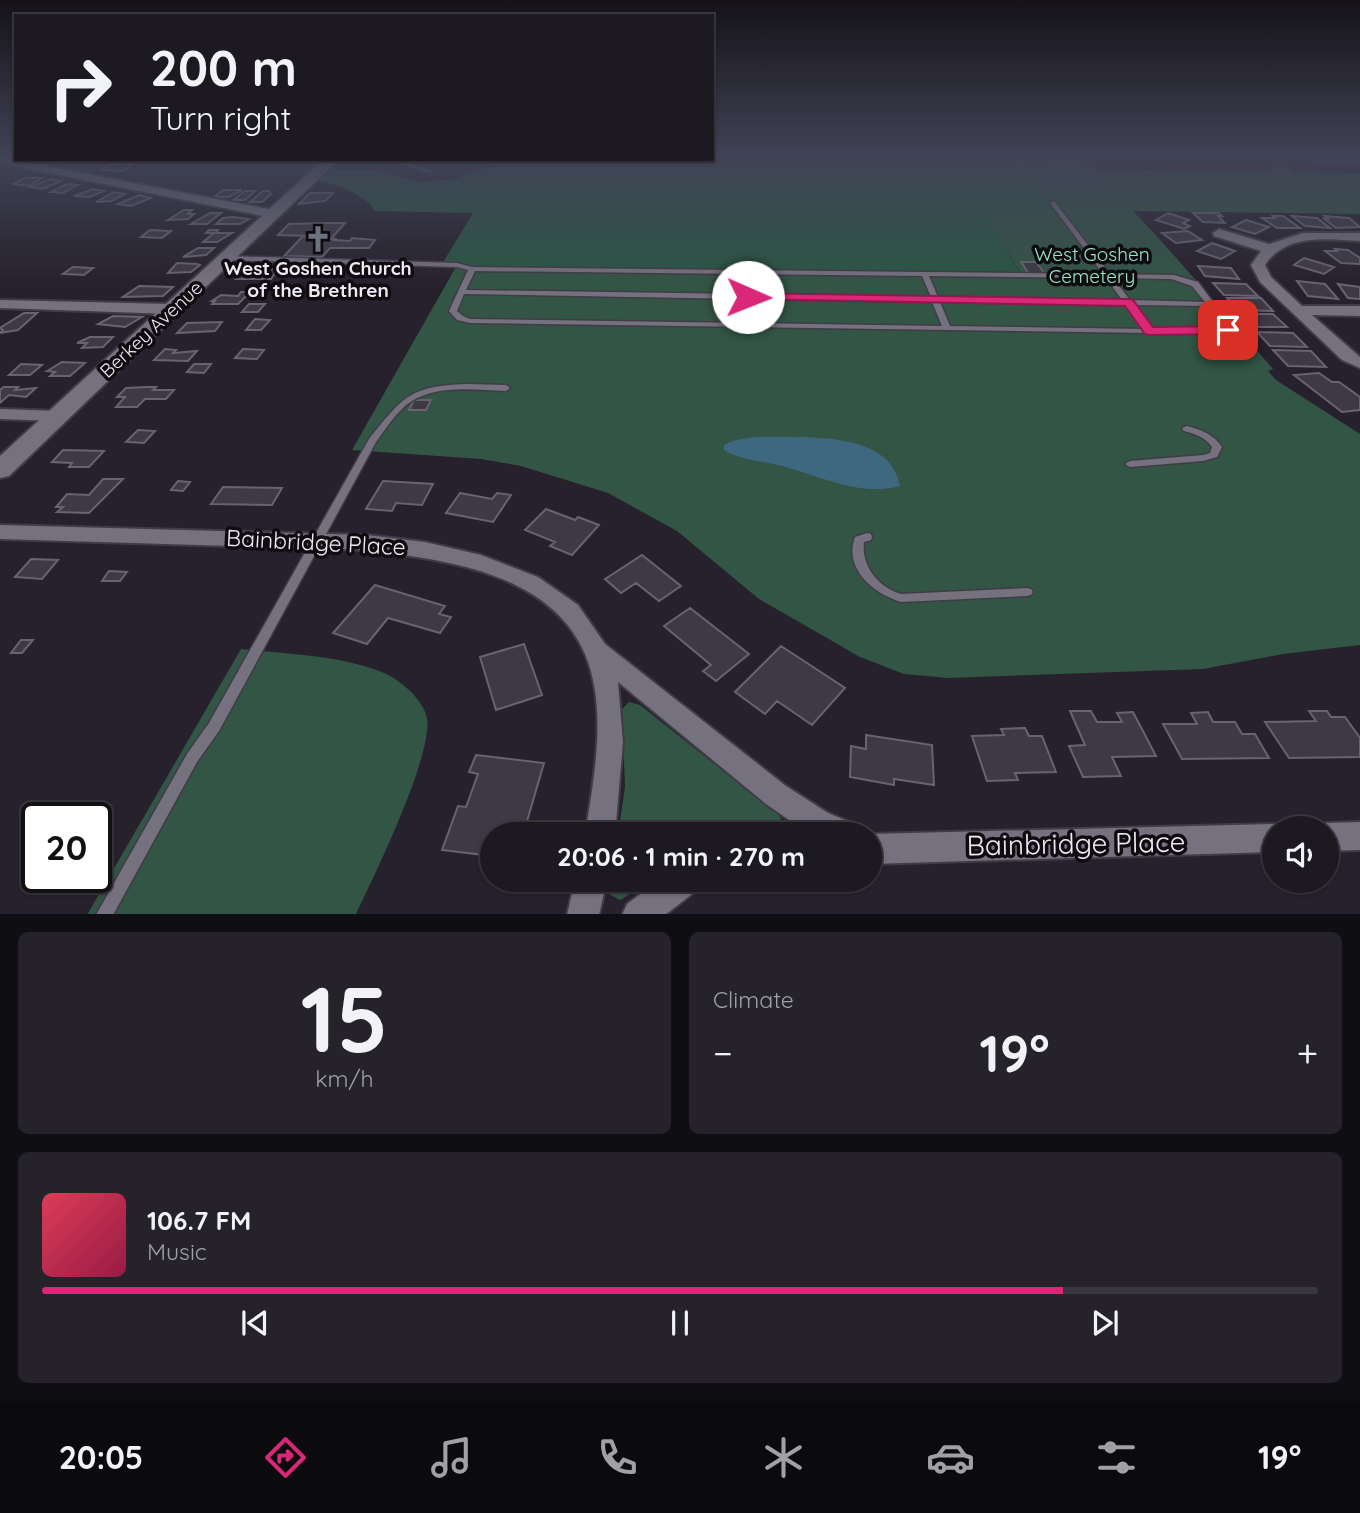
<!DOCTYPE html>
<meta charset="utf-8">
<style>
body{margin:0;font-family:Quicksand,sans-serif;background:#25222a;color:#f1f3f6;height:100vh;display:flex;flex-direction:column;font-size:26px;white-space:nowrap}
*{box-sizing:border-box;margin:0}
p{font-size:23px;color:#a0a0a5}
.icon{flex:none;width:38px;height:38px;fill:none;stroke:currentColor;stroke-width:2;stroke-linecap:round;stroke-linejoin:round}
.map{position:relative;height:914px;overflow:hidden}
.side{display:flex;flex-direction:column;gap:18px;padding:18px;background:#0f0e12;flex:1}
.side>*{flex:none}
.top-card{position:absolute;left:14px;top:14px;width:700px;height:147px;border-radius:0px;box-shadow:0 2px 5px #0004,0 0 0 2px #3a383f;background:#1c1921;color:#f1f3f6;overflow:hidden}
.controls{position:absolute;left:1262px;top:816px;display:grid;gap:14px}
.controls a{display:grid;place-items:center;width:77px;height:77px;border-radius:50%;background:#1c1921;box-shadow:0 2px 5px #0004,0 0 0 2px #3a383f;font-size:35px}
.speed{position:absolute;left:21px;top:802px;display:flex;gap:14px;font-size:35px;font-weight:700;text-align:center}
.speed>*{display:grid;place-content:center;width:91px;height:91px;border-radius:50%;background:#1c1921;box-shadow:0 2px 5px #0004,0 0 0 2px #3a383f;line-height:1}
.speed .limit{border:4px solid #111;border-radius:10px;background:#fff;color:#111}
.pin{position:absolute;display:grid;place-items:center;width:60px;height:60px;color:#fff;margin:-30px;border-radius:14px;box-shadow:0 4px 10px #0006}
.me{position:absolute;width:77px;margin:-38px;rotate:91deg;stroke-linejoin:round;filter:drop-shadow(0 0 5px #0008)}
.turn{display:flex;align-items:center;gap:24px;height:147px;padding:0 21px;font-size:32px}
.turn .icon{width:91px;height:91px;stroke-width:2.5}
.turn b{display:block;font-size:49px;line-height:60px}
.big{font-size:52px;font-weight:700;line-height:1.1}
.side .tile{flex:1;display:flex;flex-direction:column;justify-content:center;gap:10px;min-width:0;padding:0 24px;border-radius:10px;background:#25222a}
.side .dial{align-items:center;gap:0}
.dial b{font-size:91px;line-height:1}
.song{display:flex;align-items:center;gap:21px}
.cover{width:84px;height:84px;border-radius:10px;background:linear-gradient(135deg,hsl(350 70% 55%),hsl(340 70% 35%))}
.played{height:7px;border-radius:4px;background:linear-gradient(90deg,#db2777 80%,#3a383f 80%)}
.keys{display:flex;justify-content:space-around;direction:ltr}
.heat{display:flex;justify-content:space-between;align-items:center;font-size:38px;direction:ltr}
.side .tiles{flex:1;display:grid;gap:18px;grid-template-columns:1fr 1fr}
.tile:last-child{grid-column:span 2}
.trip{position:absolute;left:480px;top:822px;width:402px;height:70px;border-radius:35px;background:#1c1921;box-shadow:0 2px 5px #0004,0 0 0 2px #3a383f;font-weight:700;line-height:70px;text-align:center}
.menu{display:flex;height:112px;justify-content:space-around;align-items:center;background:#0b0a0d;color:#a0a0a5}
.menu .icon{width:49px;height:49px}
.menu .selected{color:#db2777}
.menu b{font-size:32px;color:#f1f3f6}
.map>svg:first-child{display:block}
.green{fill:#325545}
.forest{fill:#2a5744}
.water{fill:#3e687f}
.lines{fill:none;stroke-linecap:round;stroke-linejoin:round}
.stream{stroke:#3e687f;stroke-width:3.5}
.building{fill:#3e3945;stroke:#686370;stroke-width:2}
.service-casing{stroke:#403c45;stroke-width:3}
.minor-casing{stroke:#403c45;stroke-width:4}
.tertiary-casing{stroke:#403c45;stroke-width:4}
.service{fill:#76717e;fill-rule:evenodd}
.minor{fill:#76717e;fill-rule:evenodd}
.tertiary{fill:#76717e;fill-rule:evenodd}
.route{fill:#db2777;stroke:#8e194d;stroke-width:2}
.labels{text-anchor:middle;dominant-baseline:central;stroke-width:7;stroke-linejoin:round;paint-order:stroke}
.far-park-label{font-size:19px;fill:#9be6c3;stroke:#0e0c11}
.far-poi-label{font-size:19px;font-weight:bold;fill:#edeaf2;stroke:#0e0c11}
.far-street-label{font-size:19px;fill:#edeaf2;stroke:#0e0c11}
.street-label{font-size:23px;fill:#edeaf2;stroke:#0e0c11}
.near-street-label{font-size:28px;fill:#edeaf2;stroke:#0e0c11}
</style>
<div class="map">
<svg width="1360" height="915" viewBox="0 0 1360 915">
<rect width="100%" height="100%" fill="#26212c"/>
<path class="green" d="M1268 166H1285L1294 172 1360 173V214L1133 211C1182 262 1226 316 1273 369L1268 371 1276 380 1360 434V645L1283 654 1203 669 948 678 904 674 860 657 759 599 677 531 608 493 521 466 481 459 352 450 457 265 1022 275 981 208H1056L1035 181H1104L1094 169 1276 172Z
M241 649C286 654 336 655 379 671 397 677 423 698 427 718 433 756 374 876 356 914L87 915Z
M629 702 640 705 779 815 782 821 780 833 618 835 625 787 622 709Z
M609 880H653L620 900 607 893Z"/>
<path class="forest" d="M712 157H1083L1105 182 1036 181 1056 209 982 208 1022 276 472 269 442 264 473 213 375 211C366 194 333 183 315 180L326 169H361L390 173 417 182 454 179 490 166 492 159Z"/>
<path class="water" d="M805 437C840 439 892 442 900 486 860 497 820 476 782 466 763 461 740 460 724 450V445C747 433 780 438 805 437Z"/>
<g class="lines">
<path class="stream" d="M394 159 430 172"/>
</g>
<path class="building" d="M1058 157H1068L1079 160 1064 166 1050 163Z
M1309 157H1352L1358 161H1314Z
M112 163 133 164 123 171 101 170Z
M25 178H42L29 186 14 184Z
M51 179 61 181 43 189 30 187Z
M67 184 78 185 63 193 51 192Z
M93 189 104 191 89 197 74 196Z
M223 190H242L229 197H214Z
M245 191H255L245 200H233Z
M263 191H269L271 194 262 202H250Z
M114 192 125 194 111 201 96 202Z
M310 193H333L325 201 299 204Z
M139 195 151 198 131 206 118 204Z
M184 210H192L188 214H194L188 219 168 220Z
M210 213H221L207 224H191Z
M1168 213 1189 220 1183 223 1190 226 1184 229 1156 220Z
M1193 213H1219L1222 216H1218L1225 223 1203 222Z
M1273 216H1283L1300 228H1277L1262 218H1275Z
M1292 216 1317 218 1330 228 1305 226Z
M1325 216 1349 218 1360 227 1336 228 1323 218 1329 219Z
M233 217 249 219 240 224H216L223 218Z
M1246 220 1269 227 1255 234 1232 227Z
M326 223H345L331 239H337L335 240 350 241 352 238 375 240 369 248H330L322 257 284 256 302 237 312 236 278 235 289 224Z
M150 230 171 231 162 238 141 237Z
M209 230H218L216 233H232L217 242H203L214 233H206Z
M1188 231 1202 240 1176 243 1162 233Z
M1212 243 1235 251 1221 259 1197 251Z
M198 248H214L206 255 183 257Z
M1335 249 1348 250 1360 258V264L1341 263 1325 251H1337Z
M1304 258 1334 267 1324 274 1294 265Z
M1021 262H1036L1045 274H1029Z
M177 263 197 264 200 265 191 272 168 273Z
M1198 266 1231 268 1239 279 1205 276Z
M73 267 93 268 84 275 63 274Z
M268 269 277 270 271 279H236L243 271Z
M1297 281 1325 284 1338 299 1308 296Z
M1213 283 1246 284 1258 296 1224 295Z
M1338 284 1360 287V299L1348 298Z
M139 286 173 287 163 296 123 297Z
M241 292H258L254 297H245L238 304H212L215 301H212L221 295 238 296Z
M1227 298H1261L1273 311 1239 310Z
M249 304H265L258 312H242Z
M24 313H37L18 330 0 333 3 330 0 328Z
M1238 314H1273L1287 327H1251Z
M113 316 142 317 125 327 98 324Z
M255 319 270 320 261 330H246Z
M222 322 215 331 177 333 187 323Z
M1257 332 1293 333 1307 347 1270 346Z
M90 337H113L103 347 82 348 87 343H77Z
M165 349 176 350 173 353 197 351 188 361 154 360Z
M243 349 264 350 257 359 235 358Z
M1273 350 1311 351 1326 367 1288 366Z
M62 362 85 363 70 376H50L55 372 47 371Z
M21 364 42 365 30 375H9Z
M194 364H211L204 373 187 372Z
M1319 373 1332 382H1339L1360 397V410L1342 412 1294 375Z
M4 387H18L15 390 36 388 26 397 9 395 0 403V390Z
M147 387H156L153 390H174L166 399H145L137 407H116L125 397H117L126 388Z
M414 400H431L426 410H409Z
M138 430 155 431 144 443 126 442Z
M63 450 104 451 89 467H69L72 463 52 462Z
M103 479H123L89 513 57 512 63 507H56L67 494 89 495Z
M178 481 190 482 183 491 171 490Z
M383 481 433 484 422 505 396 503 392 511 366 509Z
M223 487 282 488 272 505 211 504Z
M460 493 492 499 497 493 511 495 493 522 446 513Z
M546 509 575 520 578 517 599 525 572 555 550 546 555 542 525 530Z
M642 555 681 586 659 601 636 583 621 593 605 579Z
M31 559 58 560 42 579 15 577Z
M109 571 127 572 120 581H102Z
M375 585 445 606 439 614 451 617 440 633 388 618 367 644 333 633Z
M690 608 749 654 716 681 703 671 711 665 664 626Z
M21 640H33L22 653H11Z
M524 644 542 695 496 710 480 657Z
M781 646 845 688 812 725 777 701 765 714 735 692Z
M1070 711H1091L1097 722H1122L1117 713 1133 712 1156 756 1112 757 1121 776 1083 777 1069 746 1085 745Z
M1309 711H1327L1331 717H1345L1360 738V757L1289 758 1265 722 1316 721Z
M1208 712 1213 722H1235L1242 734H1255L1269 758 1182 759 1163 724H1197L1191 713Z
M1025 728 1029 736H1042L1056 772 1015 773 1018 780 987 781 972 736 1004 735 1001 729Z
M866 735 932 745 934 785 894 779V785L850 777 851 746 866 749Z
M476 755 544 763 523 835H492V856L442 850 458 806 466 807 478 774 469 772Z"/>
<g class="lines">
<defs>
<path id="service" d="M1051 202H1055L1110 274 1174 275 1198 282 1213 302H1216V305L1234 327 1233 329 1215 334 470 323 457 320 449 311 468 270 457 267 227 260 224 258 227 256 457 263 472 267 1103 274 1051 204ZM475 271 744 274V294L466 290ZM751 274 922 276 931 297 752 294ZM929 276 1106 278 1122 300 938 297ZM1113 278 1171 279 1192 286 1205 302 1130 300ZM464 294 744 299 745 323 470 319 463 316 457 311ZM752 299 932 302 942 326 753 323ZM940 302 1126 305 1143 329 950 326ZM1133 305 1209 306 1225 326 1214 330 1151 329Z
M467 384 506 385 510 388 506 391C473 390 431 383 404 407 393 417 385 430 376 442L219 731 197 762 113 915H96L187 754 209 723 369 439C403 397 409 386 467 384Z
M1187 426C1202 430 1213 434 1222 447L1217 457 1203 461 1130 467 1125 464 1130 461 1203 455 1210 453 1212 447C1205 437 1195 434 1184 431L1182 429 1184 427Z
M867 533 871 534 872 537 871 540 864 542C861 566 878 587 901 594L1027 588 1031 589 1033 592 1031 595 1027 596 901 602C874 594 843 569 855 537Z"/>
<path id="minor" d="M0 157 273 210 279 214 273 218 0 163Z
M1219 229 1269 244 1303 233H1360V241C1327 239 1286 233 1265 265L1271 277 1302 306H1360V316L1312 315 1360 357V368L1342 360 1260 282 1251 265 1261 251 1214 236 1213 233Z
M0 300 171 304 179 309 171 314 0 308Z
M0 409 59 411 68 416 59 421 0 419Z
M0 525 367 535 425 542 481 555 538 577 578 605 605 644 786 786 828 813 857 825 861 835 808 833 766 804 618 682 623 742 615 835H585C594 778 608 709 585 654 550 572 444 560 367 550L0 539Z
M1360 822V850L1326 851V828H1315L1326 823Z
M1274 824 1284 828H1274V852L870 864V834Z
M575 880H607L599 915H567Z
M659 880H701L696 891 665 915H622L627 904Z"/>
<path id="tertiary" d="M324 159H339L9 476 0 478V456Z"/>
</defs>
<use href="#service" class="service-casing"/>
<use href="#minor" class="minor-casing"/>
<use href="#tertiary" class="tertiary-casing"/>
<use href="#service" class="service"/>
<use href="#minor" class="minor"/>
<use href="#tertiary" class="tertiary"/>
</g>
<linearGradient id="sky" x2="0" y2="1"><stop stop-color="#151218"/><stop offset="0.55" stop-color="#414356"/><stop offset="1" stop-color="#414356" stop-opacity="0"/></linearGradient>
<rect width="1360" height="285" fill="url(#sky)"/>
<path class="route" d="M748 293 1129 299 1133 300 1153 327 1228 326 1234 330 1228 334 1149 335 1145 334 1125 306 744 299 742 297Z"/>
<defs>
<symbol id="church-bare" viewBox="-9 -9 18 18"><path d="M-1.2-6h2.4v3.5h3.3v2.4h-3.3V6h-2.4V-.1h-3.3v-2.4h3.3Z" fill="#6b7280" stroke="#0e0c11" stroke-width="2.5" paint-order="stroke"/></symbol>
</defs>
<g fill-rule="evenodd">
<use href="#church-bare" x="299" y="220" width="38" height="38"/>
</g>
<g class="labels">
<g class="far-park-label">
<text x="1092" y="254">West Goshen<tspan x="1092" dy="22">Cemetery</tspan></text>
</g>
<g class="far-poi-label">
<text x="318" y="268">West Goshen Church<tspan x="318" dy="22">of the Brethren</tspan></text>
</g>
<g class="far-street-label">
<text transform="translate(151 329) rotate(-43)">Berkey Avenue</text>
</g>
<g class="street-label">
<text transform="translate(316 542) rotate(3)">Bainbridge Place</text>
</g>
<g class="near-street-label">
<text transform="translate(1076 843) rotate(-1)">Bainbridge Place</text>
</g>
</g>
</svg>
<div class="controls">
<a><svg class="icon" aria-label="sound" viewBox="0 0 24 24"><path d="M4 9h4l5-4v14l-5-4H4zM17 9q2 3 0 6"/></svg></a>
</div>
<div class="speed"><div class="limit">20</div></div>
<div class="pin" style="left:1228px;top:330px;background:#d93025"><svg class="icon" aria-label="arrive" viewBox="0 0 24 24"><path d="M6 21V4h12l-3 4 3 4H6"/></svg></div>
<svg class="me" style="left:748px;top:297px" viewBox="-20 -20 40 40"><circle r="19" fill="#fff"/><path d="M0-13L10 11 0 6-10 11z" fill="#db2777"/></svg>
<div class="trip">20:06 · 1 min · 270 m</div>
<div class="top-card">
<div class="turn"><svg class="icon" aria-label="right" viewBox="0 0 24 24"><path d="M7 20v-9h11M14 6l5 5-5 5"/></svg><div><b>200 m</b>Turn right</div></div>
</div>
</div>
<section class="side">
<div class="tiles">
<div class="tile dial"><b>15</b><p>km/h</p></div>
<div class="tile"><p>Climate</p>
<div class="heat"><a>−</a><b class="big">19°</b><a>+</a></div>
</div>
<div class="tile">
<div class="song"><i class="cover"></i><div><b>106.7 FM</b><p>Music</p></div></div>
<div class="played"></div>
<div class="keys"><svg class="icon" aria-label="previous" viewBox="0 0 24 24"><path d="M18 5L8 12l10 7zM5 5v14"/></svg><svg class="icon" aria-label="pause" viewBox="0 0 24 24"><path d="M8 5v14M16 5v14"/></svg><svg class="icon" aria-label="next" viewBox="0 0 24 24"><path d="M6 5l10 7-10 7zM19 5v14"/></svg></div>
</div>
</div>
</section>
<nav class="menu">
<b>20:05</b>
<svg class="icon selected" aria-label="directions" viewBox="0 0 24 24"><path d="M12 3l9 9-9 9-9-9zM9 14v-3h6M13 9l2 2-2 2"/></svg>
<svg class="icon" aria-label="music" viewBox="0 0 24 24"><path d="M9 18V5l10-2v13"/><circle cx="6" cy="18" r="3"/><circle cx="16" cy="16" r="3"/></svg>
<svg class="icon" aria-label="phone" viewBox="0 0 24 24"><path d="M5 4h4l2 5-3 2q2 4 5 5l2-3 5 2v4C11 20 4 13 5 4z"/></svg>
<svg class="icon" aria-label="climate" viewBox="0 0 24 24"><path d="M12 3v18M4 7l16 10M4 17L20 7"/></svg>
<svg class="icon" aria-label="car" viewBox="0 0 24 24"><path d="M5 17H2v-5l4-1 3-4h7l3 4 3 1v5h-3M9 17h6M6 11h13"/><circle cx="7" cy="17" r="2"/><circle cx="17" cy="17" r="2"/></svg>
<svg class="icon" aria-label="filters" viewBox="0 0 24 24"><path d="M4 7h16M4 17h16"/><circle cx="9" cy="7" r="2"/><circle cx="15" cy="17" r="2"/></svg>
<b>19°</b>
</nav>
